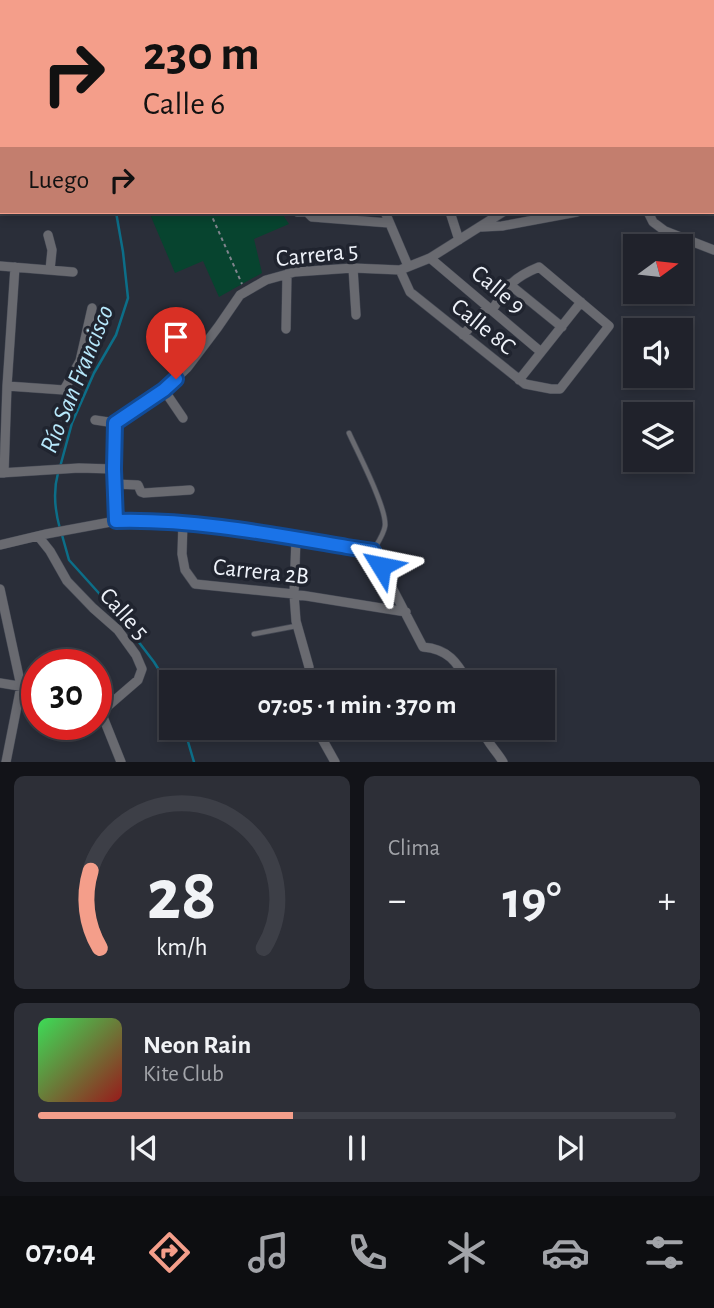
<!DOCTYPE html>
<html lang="es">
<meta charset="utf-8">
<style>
body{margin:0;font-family:"Alegreya Sans",sans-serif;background:#2d2f37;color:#f1f3f6;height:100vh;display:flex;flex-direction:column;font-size:26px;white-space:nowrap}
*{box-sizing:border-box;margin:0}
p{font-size:23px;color:#a2a4a9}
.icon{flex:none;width:38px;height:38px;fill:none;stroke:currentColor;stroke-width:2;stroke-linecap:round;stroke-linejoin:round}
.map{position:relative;height:762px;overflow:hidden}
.drawer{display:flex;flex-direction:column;gap:14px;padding:14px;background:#121318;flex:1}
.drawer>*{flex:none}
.top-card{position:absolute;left:0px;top:0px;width:714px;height:214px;box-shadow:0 4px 10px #0003,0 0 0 2px #3d3f47;background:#f49e8a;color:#111;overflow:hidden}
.needle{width:46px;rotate:75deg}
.tools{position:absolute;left:623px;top:234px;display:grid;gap:14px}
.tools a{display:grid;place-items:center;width:70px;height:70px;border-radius:0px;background:#20222b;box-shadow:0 4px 10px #0003,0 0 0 2px #3d3f47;font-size:35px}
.speed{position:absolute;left:21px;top:649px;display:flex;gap:14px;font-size:35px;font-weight:700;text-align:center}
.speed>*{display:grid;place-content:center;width:91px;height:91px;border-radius:50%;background:#20222b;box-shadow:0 4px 10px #0003,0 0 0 2px #3d3f47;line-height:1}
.speed .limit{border:10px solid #d22;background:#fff;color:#111}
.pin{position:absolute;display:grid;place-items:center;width:60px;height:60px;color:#fff;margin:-72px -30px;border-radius:50% 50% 50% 0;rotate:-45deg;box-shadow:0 0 7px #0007}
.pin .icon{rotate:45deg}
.me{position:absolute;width:77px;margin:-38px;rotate:305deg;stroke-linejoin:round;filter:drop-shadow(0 0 5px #0008)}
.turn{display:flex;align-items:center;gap:24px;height:147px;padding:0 28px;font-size:32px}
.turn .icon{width:91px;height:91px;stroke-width:2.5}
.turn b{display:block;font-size:49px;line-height:60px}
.then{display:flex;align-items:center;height:66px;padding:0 28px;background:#0003;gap:14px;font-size:26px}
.big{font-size:52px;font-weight:700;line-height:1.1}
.drawer .card{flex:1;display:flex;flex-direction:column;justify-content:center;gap:10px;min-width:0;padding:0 24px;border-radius:10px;background:#2d2f37}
.drawer .dial{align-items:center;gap:0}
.dial svg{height:182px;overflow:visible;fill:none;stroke:#3d3f47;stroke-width:7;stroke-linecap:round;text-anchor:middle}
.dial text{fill:#f1f3f6;stroke:none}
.song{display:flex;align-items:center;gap:21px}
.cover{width:84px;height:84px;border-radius:10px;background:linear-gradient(135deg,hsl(130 70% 55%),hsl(0 70% 35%))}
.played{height:7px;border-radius:4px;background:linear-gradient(90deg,#f49e8a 40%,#3d3f47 40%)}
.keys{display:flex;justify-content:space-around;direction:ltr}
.heat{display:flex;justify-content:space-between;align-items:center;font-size:38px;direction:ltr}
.drawer .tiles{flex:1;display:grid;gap:14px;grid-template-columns:1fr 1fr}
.card:last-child{grid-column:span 2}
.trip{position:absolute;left:159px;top:670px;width:396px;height:70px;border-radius:0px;background:#20222b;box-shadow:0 4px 10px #0003,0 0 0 2px #3d3f47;font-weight:700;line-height:70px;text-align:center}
.menu{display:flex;height:112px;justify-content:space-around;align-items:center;background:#0d0e11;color:#a2a4a9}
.menu .icon{width:49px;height:49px}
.menu .current{color:#f49e8a}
.menu b{font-size:32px;color:#f1f3f6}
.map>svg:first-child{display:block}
.green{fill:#07442f}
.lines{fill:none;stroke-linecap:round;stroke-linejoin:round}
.stream{stroke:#0c6e88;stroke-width:2.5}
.service-casing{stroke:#454954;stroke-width:6}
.minor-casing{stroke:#454954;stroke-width:10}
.path{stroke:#80848d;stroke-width:2;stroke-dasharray:3.5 3.5;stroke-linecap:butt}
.service{stroke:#696a70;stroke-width:4.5}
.minor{stroke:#696a70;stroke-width:9}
.route-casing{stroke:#114b97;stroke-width:18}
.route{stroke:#1a73e8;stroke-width:12}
.labels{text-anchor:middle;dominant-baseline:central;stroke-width:7;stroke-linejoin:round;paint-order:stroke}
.street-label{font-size:24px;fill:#eef2f9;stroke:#20242f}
.water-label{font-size:26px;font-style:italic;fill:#b7e8fb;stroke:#20242f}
</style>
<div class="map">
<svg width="714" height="762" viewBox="0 0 714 762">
<rect width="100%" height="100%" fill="#2a2e39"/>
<path class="green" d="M149 212H281L289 224 254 239 262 273 219 297 203 261 175 273Z"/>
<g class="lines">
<path class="stream" d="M162 2 163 0
M60 467 72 423 94 373 116 335 128 298 123 252 116 212
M58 473C53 491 55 511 60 529
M62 535 69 560 115 611 154 662 172 691
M184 728 194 762"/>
<defs>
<path id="service" d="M349 433C357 451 387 508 385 526 384 534 377 544 373 551
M254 634 296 626"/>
<path id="minor" d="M248 0V2
M293 0V2
M344 0V2
M396 0V2
M446 0V2
M508 0V2
M581 0 586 2
M605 0V2
M661 0 662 2
M704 0V2
M712 24H714
M0 38H2
M712 43 714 41
M0 137H2
M712 146 714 149
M712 178H714
M297 212H307
M307 212 312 217 389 223
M385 212 408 266
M450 212 459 240
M648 212 653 222 665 231 714 250
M482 227 502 226 577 212
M48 235 52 250 50 270
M430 258 541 352
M0 266 73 272
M353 268 356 315
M400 270 410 292 525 384 551 389H560L609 326 539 267C512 278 507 287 492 310
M509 284 562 327
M286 329 287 274
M463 335 488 307
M519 380 581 302
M7 386 64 390 80 361 92 308
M164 390 183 418
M95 420 115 423 164 390 187 368 218 327 240 295 266 280 295 272 353 268 400 270 430 258 503 212
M115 423 113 469 116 521
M0 473 79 468 113 469
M4 473 7 386 15 267
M115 484 138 485 141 492 144 493 190 490
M183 522 182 554 185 570 195 584 294 594 406 612
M38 536 50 551 67 581 93 608 118 630 136 655 142 669 138 680 101 712
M296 538 294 594 296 621 309 667 308 682
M0 545 46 534 116 521 143 520 183 522 296 538 373 551 423 647C448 649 457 662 468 682
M0 589 21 686 6 762
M0 683 37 689
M96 706 101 712 121 762
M316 728 335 762
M482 728C485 741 496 750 503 762"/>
</defs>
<use href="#service" class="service-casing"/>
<use href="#minor" class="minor-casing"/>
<path class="path" d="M210 212 242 284"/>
<use href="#service" class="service"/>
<use href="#minor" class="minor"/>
</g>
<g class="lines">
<defs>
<path id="route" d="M176 379 164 390 115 423 114 469 116 521C194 519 271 534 347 547L373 551 381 566"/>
</defs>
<use href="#route" class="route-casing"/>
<use href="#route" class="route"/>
</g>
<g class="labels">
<g class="street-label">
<text transform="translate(317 255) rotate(-6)">Carrera 5</text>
<text transform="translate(498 290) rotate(40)">Calle 9</text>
<text transform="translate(483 327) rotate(39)">Calle 8C</text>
<text transform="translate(261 572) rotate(6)">Carrera 2B</text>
<text transform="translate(124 614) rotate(48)">Calle 5</text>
</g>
<g class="water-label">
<text transform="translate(77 379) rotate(-68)">Río San Francisco</text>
</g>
</g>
</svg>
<div class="tools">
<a><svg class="needle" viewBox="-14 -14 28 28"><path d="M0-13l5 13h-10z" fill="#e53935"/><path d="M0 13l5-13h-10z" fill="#a2a4a9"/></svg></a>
<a><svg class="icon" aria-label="sound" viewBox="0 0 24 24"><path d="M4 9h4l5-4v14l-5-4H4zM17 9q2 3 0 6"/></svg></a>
<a><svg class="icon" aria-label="layers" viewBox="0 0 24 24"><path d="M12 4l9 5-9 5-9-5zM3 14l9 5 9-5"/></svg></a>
</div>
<div class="speed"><div class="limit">30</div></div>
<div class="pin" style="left:176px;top:379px;background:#d93025"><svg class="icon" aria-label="arrive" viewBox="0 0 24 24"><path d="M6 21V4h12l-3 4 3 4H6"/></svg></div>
<svg class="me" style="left:381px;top:566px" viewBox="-20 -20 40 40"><path d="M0-17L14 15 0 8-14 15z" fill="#1a73e8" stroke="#fff" stroke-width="4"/></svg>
<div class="trip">07:05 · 1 min · 370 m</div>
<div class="top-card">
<div class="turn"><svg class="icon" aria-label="right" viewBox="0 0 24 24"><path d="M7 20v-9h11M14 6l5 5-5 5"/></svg><div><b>230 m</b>Calle 6</div></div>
<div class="then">Luego<svg class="icon" aria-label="right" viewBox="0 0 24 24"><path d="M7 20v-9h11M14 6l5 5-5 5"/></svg></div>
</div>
</div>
<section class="drawer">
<div class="tiles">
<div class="card dial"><svg viewBox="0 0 100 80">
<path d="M14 69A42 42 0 1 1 86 69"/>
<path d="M14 69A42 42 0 0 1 10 35" stroke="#f49e8a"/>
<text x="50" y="56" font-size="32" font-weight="700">28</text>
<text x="50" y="72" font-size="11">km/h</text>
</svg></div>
<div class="card"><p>Clima</p>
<div class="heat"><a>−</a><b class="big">19°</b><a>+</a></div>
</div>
<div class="card">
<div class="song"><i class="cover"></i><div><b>Neon Rain</b><p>Kite Club</p></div></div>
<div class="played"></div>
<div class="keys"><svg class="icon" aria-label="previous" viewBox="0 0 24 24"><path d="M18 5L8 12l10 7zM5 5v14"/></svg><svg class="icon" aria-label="pause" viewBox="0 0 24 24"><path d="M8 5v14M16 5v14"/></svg><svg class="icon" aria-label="next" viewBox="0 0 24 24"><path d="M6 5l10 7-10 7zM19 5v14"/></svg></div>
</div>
</div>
</section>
<nav class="menu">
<b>07:04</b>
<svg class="icon current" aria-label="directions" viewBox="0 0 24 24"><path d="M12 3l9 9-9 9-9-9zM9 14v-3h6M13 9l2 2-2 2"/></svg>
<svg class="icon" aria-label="music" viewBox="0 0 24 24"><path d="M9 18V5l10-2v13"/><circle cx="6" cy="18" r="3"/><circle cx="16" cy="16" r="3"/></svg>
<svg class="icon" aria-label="phone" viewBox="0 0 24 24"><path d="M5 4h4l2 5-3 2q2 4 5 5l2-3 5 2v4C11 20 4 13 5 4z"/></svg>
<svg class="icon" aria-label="climate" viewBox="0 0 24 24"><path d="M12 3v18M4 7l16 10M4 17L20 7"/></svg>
<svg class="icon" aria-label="car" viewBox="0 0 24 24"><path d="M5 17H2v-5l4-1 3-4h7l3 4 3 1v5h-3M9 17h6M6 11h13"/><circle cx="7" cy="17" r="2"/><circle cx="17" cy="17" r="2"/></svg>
<svg class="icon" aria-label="filters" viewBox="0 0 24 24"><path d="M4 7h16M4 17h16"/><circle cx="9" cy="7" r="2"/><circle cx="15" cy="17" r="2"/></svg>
</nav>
